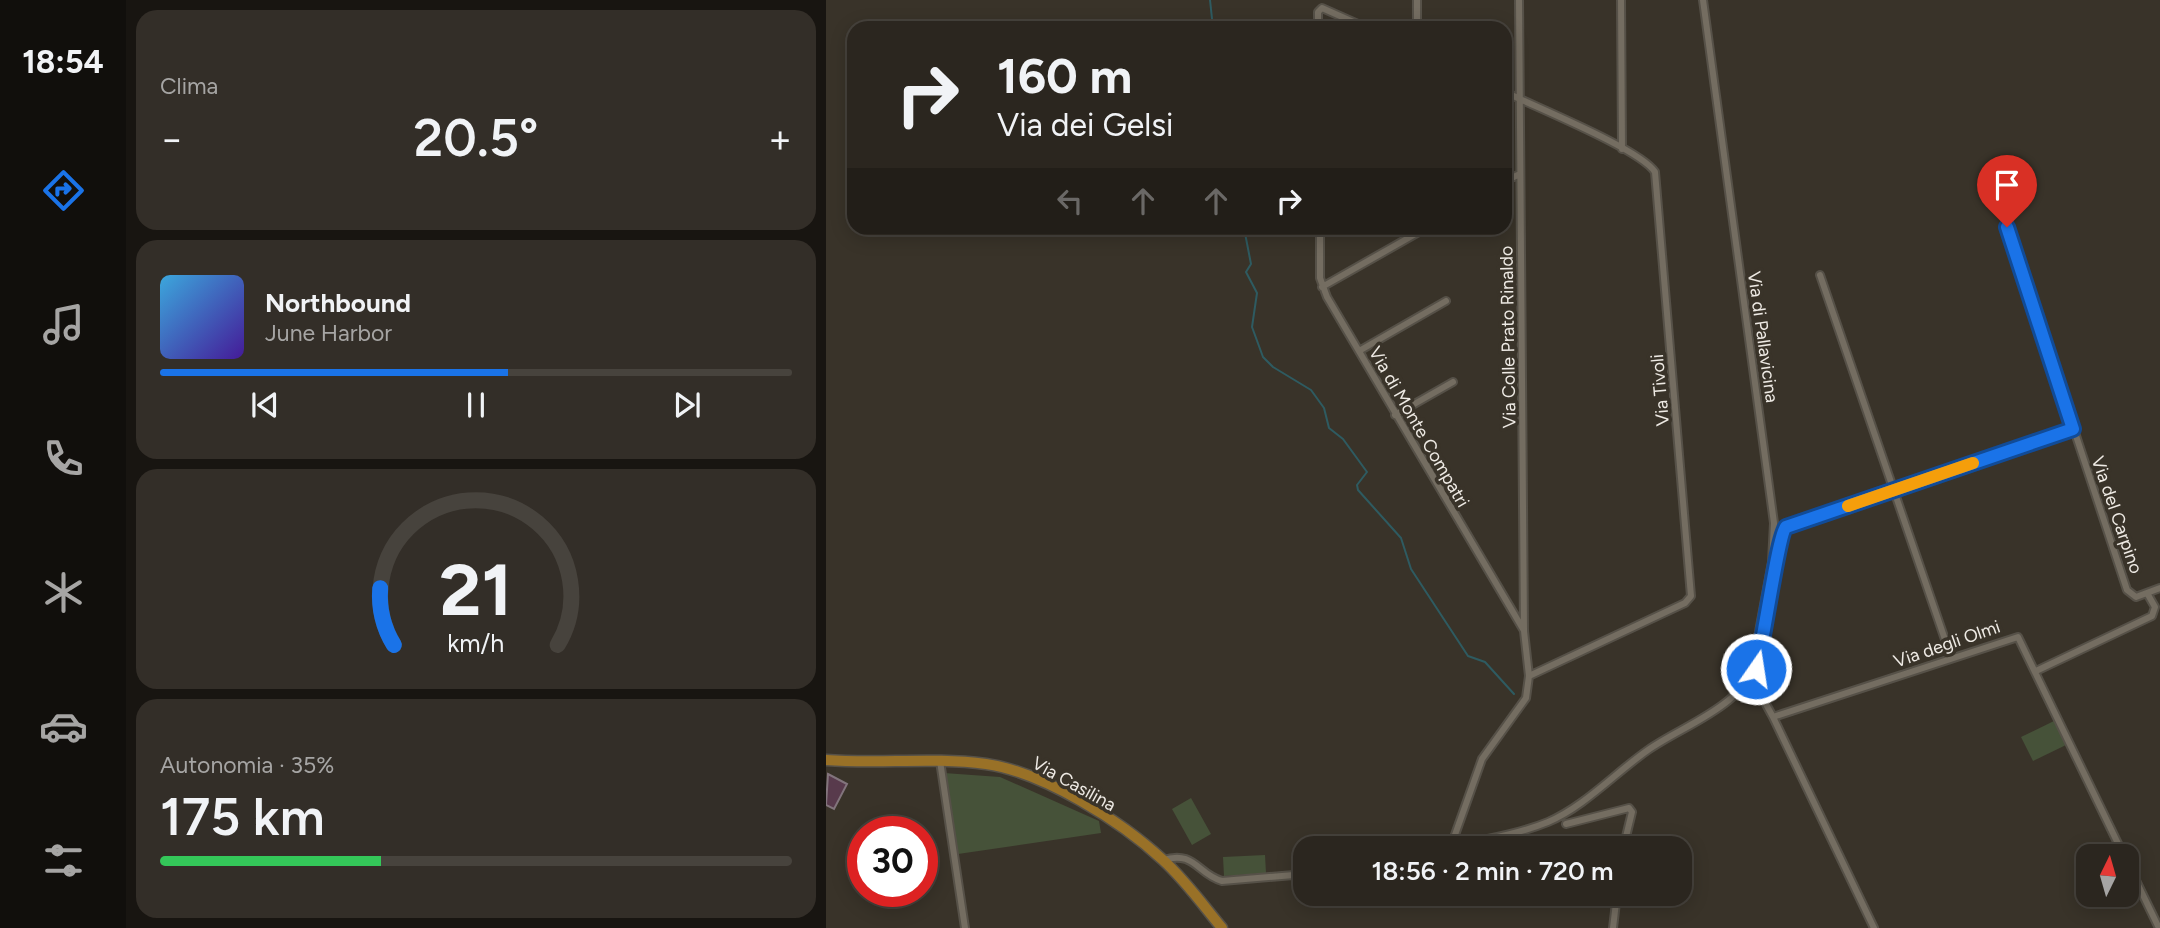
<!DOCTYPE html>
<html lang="it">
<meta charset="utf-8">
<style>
body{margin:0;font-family:Figtree,sans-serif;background:#332e28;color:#f1f3f6;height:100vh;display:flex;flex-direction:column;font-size:26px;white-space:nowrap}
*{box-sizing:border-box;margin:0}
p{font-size:23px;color:#a6a5a4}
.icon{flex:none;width:38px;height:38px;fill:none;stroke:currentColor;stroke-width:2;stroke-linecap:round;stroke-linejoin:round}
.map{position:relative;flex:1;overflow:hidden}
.panel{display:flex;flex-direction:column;gap:10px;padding:10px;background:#181511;width:700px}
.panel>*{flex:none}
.guide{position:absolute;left:21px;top:21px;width:665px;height:214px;border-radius:21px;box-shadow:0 4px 18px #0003,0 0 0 2px #47433d;background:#2b261f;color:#f1f3f6;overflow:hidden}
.needle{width:46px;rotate:5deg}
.buttons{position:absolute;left:1250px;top:844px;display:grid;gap:14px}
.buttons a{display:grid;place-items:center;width:63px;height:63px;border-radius:14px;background:#2b261f;box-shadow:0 4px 18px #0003,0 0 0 2px #47433d;font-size:35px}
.speed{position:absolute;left:21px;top:816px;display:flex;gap:14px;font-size:35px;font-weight:700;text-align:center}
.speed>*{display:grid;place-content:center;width:91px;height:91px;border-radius:50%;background:#2b261f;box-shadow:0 4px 18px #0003,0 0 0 2px #47433d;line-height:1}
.speed .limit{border:10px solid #d22;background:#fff;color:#111}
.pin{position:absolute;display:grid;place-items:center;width:60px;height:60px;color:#fff;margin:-72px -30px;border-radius:50% 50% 50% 0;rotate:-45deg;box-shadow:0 0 7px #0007}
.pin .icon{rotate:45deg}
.me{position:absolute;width:77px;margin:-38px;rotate:13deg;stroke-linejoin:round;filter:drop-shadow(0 0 5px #0008)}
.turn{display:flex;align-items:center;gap:24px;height:147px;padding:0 35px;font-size:32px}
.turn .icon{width:91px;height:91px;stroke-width:2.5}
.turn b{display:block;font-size:49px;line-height:60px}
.lanes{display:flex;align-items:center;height:66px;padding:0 35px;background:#0003;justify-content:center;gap:35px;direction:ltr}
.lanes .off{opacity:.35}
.big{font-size:52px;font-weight:600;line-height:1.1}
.panel .widget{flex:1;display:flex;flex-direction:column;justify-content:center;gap:10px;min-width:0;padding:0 24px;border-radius:21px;background:#332e28}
.panel .dial{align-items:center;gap:0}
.dial svg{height:182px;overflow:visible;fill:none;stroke:#47433d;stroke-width:7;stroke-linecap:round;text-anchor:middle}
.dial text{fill:#f1f3f6;stroke:none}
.song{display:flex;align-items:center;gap:21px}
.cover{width:84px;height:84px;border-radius:10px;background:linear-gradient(135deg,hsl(200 70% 55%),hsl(260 70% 35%))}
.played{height:7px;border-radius:4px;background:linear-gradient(90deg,#1a73e8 55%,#47433d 55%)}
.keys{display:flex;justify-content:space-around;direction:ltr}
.heat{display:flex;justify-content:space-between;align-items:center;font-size:38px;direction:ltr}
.charge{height:10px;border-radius:5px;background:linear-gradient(90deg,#34c759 35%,#47433d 0)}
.trip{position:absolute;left:467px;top:836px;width:399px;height:70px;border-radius:21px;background:#2b261f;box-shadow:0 4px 18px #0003,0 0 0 2px #47433d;font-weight:600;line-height:70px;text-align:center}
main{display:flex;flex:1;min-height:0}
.menu{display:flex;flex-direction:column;width:126px;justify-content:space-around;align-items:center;background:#110f0c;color:#a6a5a4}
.menu .icon{width:49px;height:49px}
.menu .current{color:#1a73e8}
.menu b{font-size:32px;color:#f1f3f6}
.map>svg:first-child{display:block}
.green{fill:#465239}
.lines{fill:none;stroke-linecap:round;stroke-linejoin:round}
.stream{stroke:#2e5b61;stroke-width:2}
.building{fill:#583a4c;stroke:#82747c;stroke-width:2}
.street-casing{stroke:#565148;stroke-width:10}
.primary-casing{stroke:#565148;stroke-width:13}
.street{stroke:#746d61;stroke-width:6}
.primary{stroke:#997127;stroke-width:10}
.route-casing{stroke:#114b97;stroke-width:18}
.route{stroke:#1a73e8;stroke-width:12}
.slow{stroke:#f59e0b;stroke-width:12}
.labels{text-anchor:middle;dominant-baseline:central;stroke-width:7;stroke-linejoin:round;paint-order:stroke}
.street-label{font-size:18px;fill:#eeeae4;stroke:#393329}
</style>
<main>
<nav class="menu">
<b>18:54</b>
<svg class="icon current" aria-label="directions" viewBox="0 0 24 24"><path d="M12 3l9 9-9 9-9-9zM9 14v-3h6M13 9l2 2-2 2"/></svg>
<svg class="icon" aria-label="music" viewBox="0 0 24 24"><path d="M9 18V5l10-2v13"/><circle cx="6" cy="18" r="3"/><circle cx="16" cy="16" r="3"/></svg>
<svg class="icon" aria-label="phone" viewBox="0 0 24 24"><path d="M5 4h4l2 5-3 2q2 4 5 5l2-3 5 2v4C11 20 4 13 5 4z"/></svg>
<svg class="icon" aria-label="climate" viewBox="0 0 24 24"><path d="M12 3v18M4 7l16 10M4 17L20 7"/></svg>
<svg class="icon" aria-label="car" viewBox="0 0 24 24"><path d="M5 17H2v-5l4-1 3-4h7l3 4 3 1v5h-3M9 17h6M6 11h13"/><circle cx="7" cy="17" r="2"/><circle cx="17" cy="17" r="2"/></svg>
<svg class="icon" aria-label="filters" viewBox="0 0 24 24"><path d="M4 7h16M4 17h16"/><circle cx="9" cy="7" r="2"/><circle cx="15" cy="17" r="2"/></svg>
</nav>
<section class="panel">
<div class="widget"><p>Clima</p>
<div class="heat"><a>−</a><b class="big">20.5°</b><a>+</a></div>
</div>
<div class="widget">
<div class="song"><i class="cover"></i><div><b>Northbound</b><p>June Harbor</p></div></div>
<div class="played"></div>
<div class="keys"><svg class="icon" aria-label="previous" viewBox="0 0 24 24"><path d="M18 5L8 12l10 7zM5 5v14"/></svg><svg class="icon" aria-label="pause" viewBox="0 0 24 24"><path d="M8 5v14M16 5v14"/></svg><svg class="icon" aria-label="next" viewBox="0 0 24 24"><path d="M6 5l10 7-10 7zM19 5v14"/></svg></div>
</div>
<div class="widget dial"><svg viewBox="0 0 100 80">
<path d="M14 69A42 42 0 1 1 86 69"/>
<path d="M14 69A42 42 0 0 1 8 44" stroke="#1a73e8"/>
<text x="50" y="56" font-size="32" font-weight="700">21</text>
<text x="50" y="72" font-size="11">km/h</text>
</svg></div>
<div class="widget"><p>Autonomia · 35%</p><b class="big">175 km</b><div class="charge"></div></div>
</section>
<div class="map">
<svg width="1334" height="928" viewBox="0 0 1334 928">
<rect width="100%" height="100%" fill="#393329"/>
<path class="green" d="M1228 721 1240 745 1207 761 1195 737Z
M118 773 174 777 273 821 275 833 132 854Z
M365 798 385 834 366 845 346 809Z
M439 855 440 873 398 876 397 857Z"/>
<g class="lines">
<path class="stream" d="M384 0 387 28
M418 228 425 264 420 272 431 293 426 327 437 357 447 367 485 390 498 408 503 428 517 439 541 472 531 485 532 490 575 538 585 569 642 656 659 662 688 694"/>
</g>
<path class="building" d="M2 774 21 784 8 809 0 805Z"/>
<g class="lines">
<defs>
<path id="street" d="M591 0V28
M795 0 796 149
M877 0 948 523 946 562 925 675
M492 28V12L496 8 541 28
M679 92C709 107 814 149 829 172L865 596 859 603 703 676
M679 181 694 174
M1181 227 1301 590 1310 597 1334 588
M494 228V278L501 297 697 629
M994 275 1125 657
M496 287 600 228
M533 351 620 301
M569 415 627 382
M1210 671 1326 616 1329 607 1321 593
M925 677 947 717 1048 928
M947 717 1192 637 1298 856
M114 761 139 928
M740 824 803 808 806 812 797 849
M625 846 656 759 700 698 703 676 698 631 693 0
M613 849C648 841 688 836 722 822 759 806 789 773 822 750 859 724 918 707 933 657L954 536 960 527 1247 429
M337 860C369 850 371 874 396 881L480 874
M1300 860 1333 928
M787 928 791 894"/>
<path id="primary" d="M0 760C53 764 107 757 160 764 217 772 295 821 337 860 359 880 377 905 396 928"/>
</defs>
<use href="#street" class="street-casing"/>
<use href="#primary" class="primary-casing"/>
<use href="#street" class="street"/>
<use href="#primary" class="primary"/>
</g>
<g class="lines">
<defs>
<path id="route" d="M930 669C937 646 952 535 960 527L1247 429 1181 227"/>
</defs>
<use href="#route" class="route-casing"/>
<use href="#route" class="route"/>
<path class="slow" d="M1022 506 1147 463"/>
</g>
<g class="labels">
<g class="street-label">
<text transform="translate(682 337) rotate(-91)">Via Colle Prato Rinaldo</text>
<text transform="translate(937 337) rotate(82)">Via di Pallavicina</text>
<text transform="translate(834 390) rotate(-95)">Via Tivoli</text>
<text transform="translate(593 427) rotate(60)">Via di Monte Compatri</text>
<text transform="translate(1291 515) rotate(71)">Via del Carpino</text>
<text transform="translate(1121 644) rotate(-19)">Via degli Olmi</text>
<text transform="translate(248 784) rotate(29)">Via Casilina</text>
</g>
</g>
</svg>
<div class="buttons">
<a><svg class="needle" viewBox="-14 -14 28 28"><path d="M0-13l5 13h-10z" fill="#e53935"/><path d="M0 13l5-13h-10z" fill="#a6a5a4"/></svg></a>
</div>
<div class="speed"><div class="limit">30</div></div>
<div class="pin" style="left:1181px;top:227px;background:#d93025"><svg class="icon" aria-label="arrive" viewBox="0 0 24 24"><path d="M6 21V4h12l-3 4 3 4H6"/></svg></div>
<svg class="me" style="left:930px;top:669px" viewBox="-20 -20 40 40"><circle r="17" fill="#1a73e8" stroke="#fff" stroke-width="3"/><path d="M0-11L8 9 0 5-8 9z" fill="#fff"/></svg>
<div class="trip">18:56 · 2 min · 720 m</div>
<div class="guide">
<div class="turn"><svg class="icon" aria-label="right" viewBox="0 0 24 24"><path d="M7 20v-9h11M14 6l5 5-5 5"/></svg><div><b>160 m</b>Via dei Gelsi</div></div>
<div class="lanes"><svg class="icon off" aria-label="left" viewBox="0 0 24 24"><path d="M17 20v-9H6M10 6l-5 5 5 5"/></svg><svg class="icon off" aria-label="ahead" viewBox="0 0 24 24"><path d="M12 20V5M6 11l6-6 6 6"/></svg><svg class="icon off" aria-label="ahead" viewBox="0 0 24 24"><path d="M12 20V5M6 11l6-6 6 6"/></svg><svg class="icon" aria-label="right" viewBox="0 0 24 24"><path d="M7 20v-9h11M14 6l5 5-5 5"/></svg></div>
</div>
</div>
</main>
